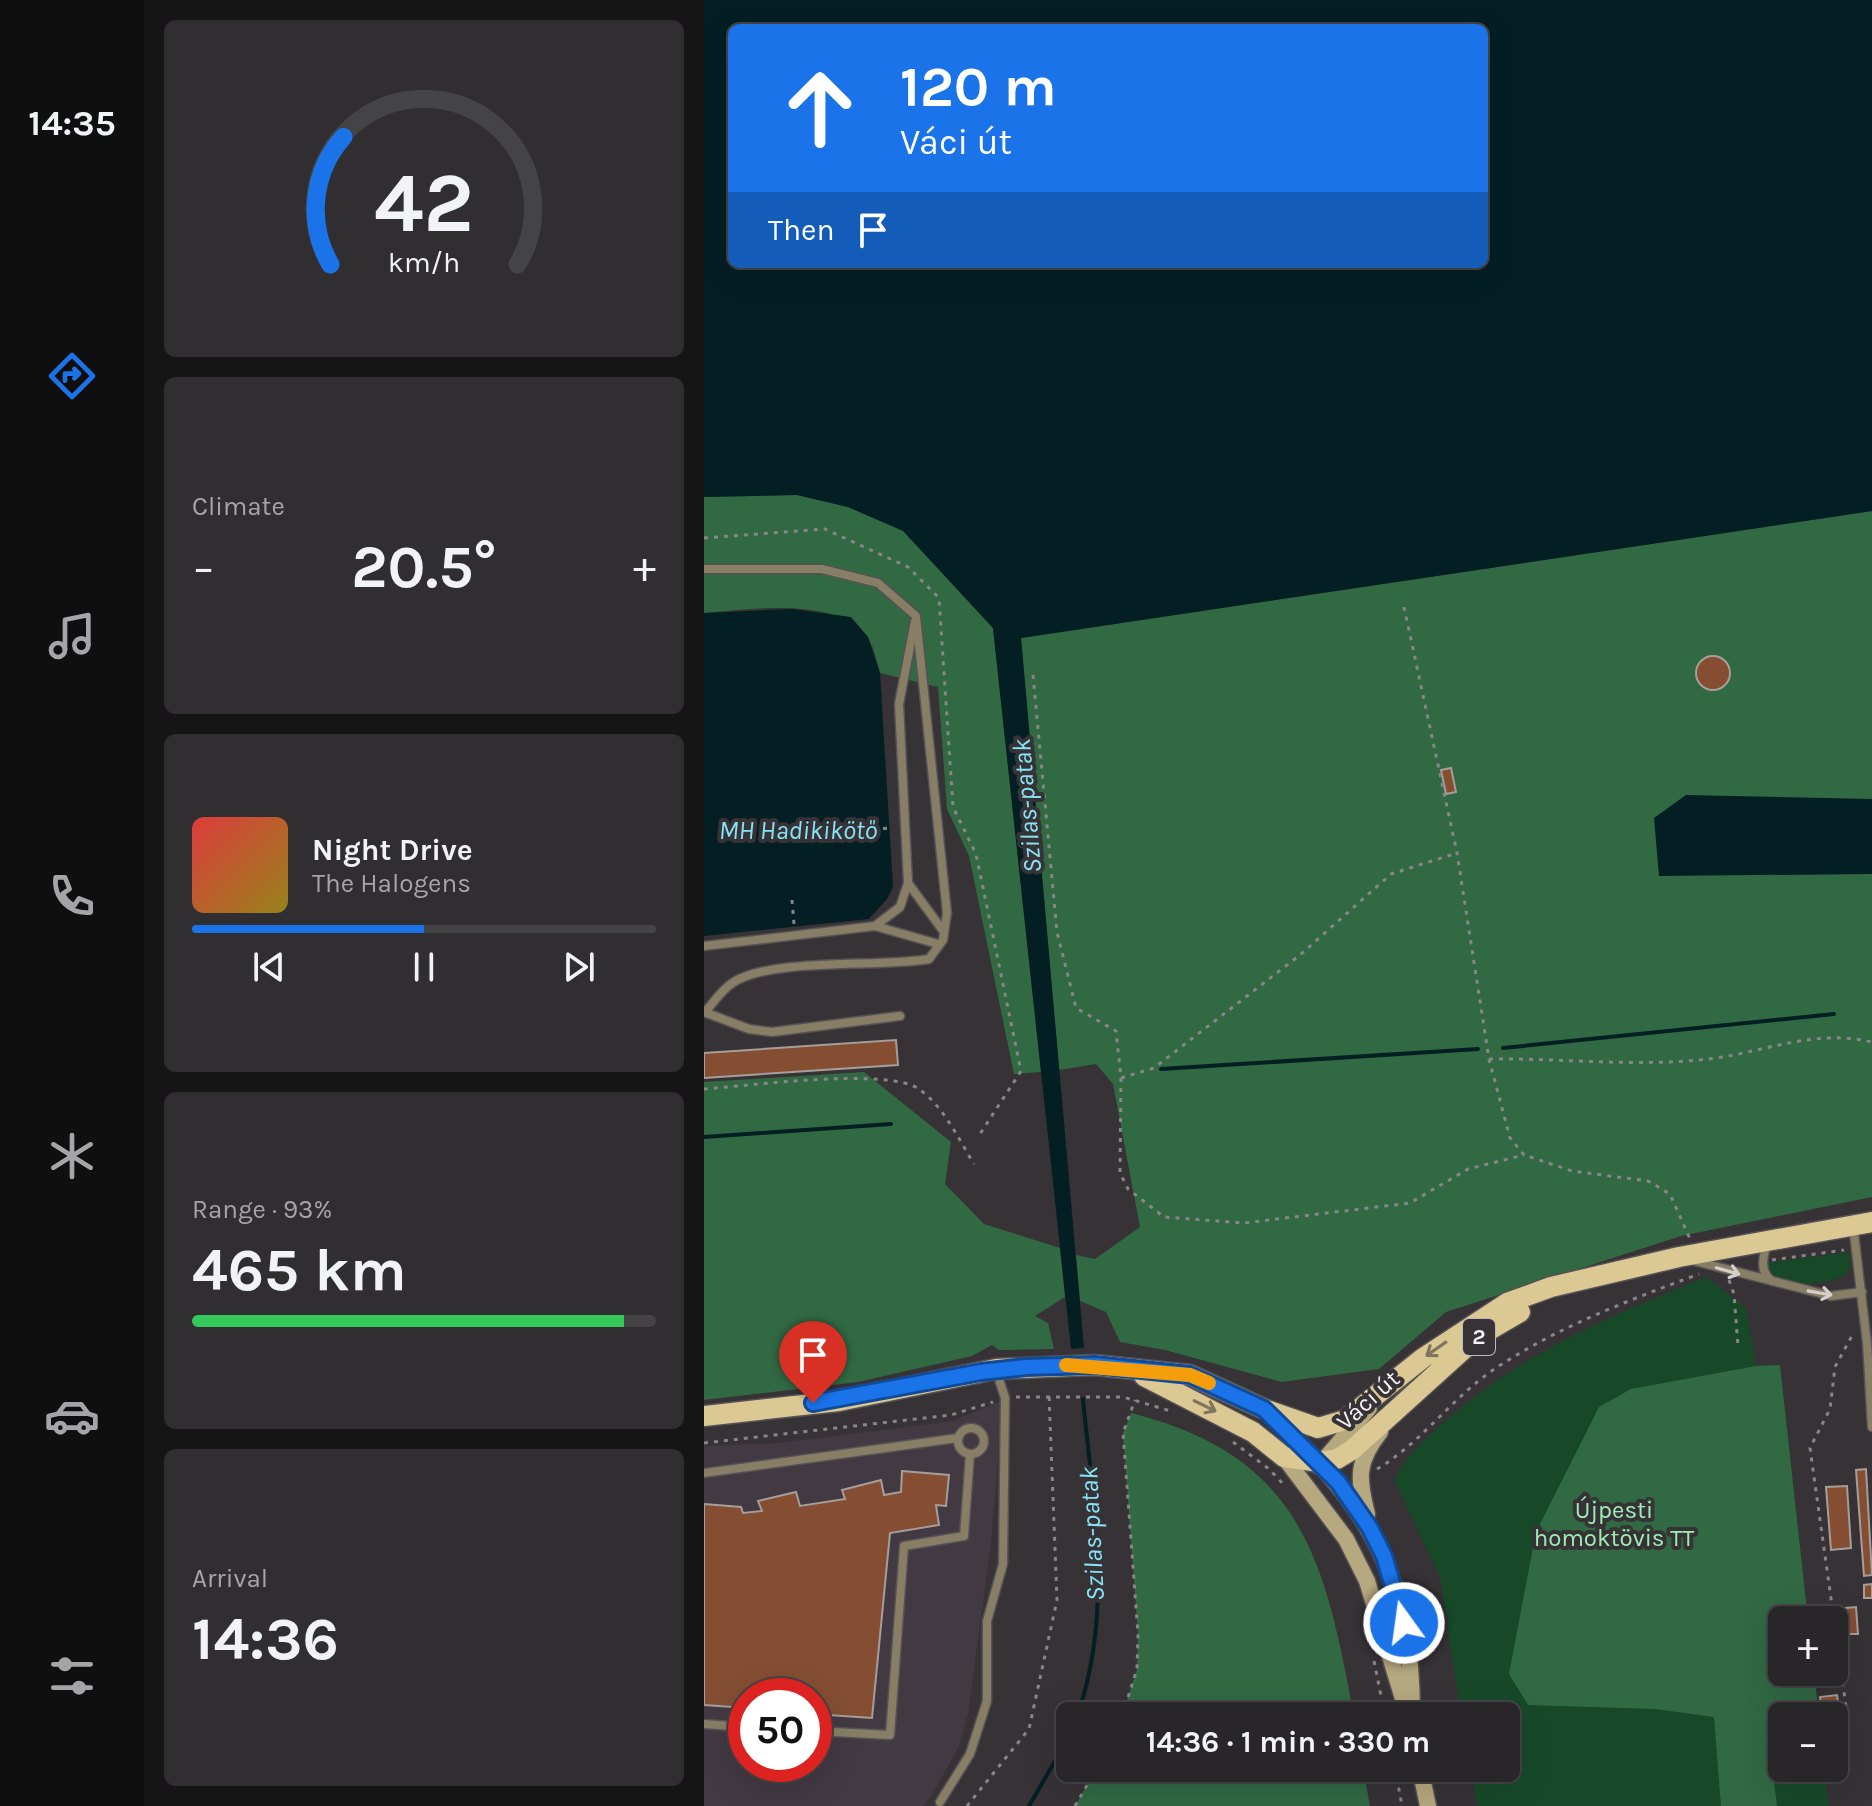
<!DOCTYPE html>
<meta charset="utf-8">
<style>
body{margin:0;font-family:Karla,sans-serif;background:#302e30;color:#f1f3f6;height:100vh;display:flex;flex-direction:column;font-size:30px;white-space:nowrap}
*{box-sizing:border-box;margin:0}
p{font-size:26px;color:#a5a5a8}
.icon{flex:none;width:44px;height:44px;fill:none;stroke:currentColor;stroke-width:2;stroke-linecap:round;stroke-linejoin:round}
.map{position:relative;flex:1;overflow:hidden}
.drawer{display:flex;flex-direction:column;gap:20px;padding:20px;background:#161516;width:560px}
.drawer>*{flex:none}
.guide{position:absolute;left:24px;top:24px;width:760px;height:244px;border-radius:12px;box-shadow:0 8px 32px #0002,0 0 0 2px #444345;background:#1a73e8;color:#fff;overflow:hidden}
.controls{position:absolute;left:1064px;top:1606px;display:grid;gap:16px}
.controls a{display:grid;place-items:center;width:80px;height:80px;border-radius:12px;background:#282628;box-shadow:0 8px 32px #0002,0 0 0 2px #444345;font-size:40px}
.speed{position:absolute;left:24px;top:1678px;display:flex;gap:16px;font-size:40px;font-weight:700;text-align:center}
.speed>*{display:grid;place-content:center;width:104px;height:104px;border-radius:50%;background:#282628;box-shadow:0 8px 32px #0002,0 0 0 2px #444345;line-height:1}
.speed .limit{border:12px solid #d22;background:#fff;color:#111}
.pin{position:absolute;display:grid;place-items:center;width:68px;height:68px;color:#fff;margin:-82px -34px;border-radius:50% 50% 50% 0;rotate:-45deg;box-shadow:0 0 8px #0007}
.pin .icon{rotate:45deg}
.me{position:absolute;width:88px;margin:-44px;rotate:346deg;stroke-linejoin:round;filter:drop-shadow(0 0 6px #0008)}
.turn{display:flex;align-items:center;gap:28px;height:168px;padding:0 40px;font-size:36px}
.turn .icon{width:104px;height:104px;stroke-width:2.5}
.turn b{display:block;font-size:56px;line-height:68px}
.then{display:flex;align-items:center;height:76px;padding:0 40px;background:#0003;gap:16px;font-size:30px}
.big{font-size:60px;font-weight:700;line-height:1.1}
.drawer .card{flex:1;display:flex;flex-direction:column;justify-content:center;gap:12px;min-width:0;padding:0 28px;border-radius:12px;background:#302e30}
.drawer .dial{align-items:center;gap:0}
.dial svg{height:208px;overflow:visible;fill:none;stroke:#444345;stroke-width:7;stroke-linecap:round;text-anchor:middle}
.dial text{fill:#f1f3f6;stroke:none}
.song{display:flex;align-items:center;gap:24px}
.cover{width:96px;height:96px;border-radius:12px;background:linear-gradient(135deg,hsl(0 70% 55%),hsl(50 70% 35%))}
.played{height:8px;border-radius:4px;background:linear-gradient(90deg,#1a73e8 50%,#444345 50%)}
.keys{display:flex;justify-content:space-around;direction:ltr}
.heat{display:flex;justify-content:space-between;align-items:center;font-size:44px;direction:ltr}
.charge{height:12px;border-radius:6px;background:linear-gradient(90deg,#34c759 93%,#444345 0)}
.trip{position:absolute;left:352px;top:1702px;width:464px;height:80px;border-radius:12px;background:#282628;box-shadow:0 8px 32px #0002,0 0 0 2px #444345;font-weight:700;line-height:80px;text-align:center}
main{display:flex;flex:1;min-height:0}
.tabs{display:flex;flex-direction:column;width:144px;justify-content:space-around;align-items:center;background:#100f10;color:#a5a5a8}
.tabs .icon{width:56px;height:56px}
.tabs .current{color:#1a73e8}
.tabs b{font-size:36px;color:#f1f3f6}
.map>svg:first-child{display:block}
.built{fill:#423942;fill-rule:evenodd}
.green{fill:#174929}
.forest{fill:#316943}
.water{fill:#041f24;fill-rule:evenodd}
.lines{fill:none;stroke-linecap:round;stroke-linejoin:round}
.stream{stroke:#041f24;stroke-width:4}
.building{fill:#854e33;stroke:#a59e9b;stroke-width:2}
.lane-casing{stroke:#555155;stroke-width:11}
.secondary-casing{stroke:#555155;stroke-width:19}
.primary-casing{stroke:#555155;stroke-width:23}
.path{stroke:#898589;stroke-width:3;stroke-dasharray:4 6;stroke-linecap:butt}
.lane{stroke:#877e65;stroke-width:8}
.secondary{stroke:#b6a87f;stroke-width:16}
.primary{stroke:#dbc893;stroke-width:20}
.oneway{stroke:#d5d0ca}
.oneway2{stroke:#807660}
.route-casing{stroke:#114b97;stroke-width:20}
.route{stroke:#1a73e8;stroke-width:14}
.slow{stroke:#f59e0b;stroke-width:14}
.labels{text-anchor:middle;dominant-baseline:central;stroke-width:8;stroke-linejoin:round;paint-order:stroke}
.shield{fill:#363236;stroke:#bcb9bc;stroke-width:2}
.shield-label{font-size:22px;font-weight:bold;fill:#f6f3f6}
.street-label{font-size:24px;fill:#f6f3f6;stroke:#363236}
.park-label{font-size:24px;fill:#9cefb4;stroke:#363236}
.water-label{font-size:26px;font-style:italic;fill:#86e3f6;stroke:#363236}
</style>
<main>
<nav class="tabs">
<b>14:35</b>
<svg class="icon current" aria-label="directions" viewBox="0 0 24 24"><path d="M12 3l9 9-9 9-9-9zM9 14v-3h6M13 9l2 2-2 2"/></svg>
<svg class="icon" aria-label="music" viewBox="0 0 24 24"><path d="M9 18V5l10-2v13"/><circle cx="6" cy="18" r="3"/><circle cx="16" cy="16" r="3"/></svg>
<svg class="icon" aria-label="phone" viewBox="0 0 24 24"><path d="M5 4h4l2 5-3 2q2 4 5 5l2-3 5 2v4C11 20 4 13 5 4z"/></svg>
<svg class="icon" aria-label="climate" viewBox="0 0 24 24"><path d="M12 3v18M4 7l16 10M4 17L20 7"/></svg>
<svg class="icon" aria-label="car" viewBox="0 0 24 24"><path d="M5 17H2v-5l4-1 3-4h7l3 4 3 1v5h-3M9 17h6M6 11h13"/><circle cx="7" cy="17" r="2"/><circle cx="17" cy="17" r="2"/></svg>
<svg class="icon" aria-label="filters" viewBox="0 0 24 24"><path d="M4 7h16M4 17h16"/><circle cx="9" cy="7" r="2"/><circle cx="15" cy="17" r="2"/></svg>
</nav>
<section class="drawer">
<div class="card dial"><svg viewBox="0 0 100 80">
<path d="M14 69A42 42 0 1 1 86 69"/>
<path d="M14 69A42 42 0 0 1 19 20" stroke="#1a73e8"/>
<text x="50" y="56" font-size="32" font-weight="700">42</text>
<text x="50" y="72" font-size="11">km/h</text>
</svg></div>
<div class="card"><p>Climate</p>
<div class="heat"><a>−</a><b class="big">20.5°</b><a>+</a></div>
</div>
<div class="card">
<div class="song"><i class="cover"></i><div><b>Night Drive</b><p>The Halogens</p></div></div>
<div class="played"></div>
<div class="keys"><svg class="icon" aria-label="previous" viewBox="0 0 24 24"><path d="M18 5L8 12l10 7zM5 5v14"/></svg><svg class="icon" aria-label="pause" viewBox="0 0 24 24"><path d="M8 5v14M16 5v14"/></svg><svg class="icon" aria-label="next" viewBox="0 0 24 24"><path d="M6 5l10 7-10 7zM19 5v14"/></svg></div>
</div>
<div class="card"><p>Range · 93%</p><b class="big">465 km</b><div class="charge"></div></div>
<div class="card"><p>Arrival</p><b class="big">14:36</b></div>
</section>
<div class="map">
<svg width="1168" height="1806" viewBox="0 0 1168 1806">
<rect width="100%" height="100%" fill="#363236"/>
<path class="built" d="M299 1400 287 1543 264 1715 255 1746 229 1794 219 1806H0V1446L76 1443 248 1421ZM42 1696H110V1764H42Z"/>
<path class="green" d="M1145 1252 1147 1268C1137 1284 1098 1286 1080 1282 1071 1280 1066 1271 1063 1263Z
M1003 1277 1042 1308 1052 1366 1076 1365 1104 1620H1078V1672H1110L1115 1716H1078V1768H1120L1125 1806H773L766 1768H802V1716H757L736 1577 690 1480C704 1453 723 1437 746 1417 822 1351 910 1314 1003 1277Z"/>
<path class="forest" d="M93 495 144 507 200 531 289 628 337 1072 310 1074 265 856 243 809 234 687 176 673C173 662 170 647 164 638 137 596 43 609 0 613V497Z
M1168 511V1197L977 1236 742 1312 675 1369 578 1382 461 1350 416 1342 402 1312 376 1301 372 1255 391 1259 436 1227 409 1084 392 1064 355 1070 317 638Z
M160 1072 247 1142 241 1184 280 1224 356 1248 361 1297 331 1316 344 1323 350 1349 295 1350 288 1345 268 1356 154 1382 0 1400V1082Z
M1076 1365 1104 1620H1078V1672H1110L1115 1716H1078V1764L1068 1767 1073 1806H1017L1010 1717 951 1709 824 1705 805 1674 832 1532 895 1407 927 1389 1052 1366Z
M427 1413C599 1456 621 1561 650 1716H418L433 1669 434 1634 419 1433Z
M393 1768H659L666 1806H371Z"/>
<path class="water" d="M0 0H1168V511L317 638 380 1348 367 1349 289 628 199 531 144 507 93 495 0 497ZM28 28H780V264H28Z
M88 609 147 617 164 637 176 673 189 887 183 899 165 919 0 936V613Z
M982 795 1168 799V874L955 876 950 818Z"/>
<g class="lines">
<path class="stream" d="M799 1048 1130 1014
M457 1069 774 1049
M0 1137 187 1124
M373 1716C410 1613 389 1505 379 1399
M325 1806 366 1735"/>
</g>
<path class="building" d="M992 673a17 17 0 1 1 34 0a17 17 0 1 1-34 0Z
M747 768 752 792 742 794 737 770Z
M192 1040 194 1065 0 1078V1053Z
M1162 1469 1168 1575 1160 1576 1152 1470Z
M198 1471 245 1475 242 1506 232 1505 235 1525 186 1533 168 1718 110 1714V1696H42V1708L0 1705V1504L37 1507 39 1513 58 1511 54 1501 92 1492 96 1506 141 1499 138 1490 177 1480 180 1495 197 1492Z
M1143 1486 1147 1548 1127 1550 1122 1487Z
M1168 1584V1598H1160V1585Z
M1152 1607 1154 1634H1144L1142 1608Z
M1133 1695 1135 1709 1118 1712 1116 1697Z"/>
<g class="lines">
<defs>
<path id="lane" d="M0 569H118L174 583 212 616 243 913 239 940 225 959C176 968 63 957 27 984 17 991 9 1003 1 1012
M204 883 240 932
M171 926 234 944
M0 946 171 926 196 907 204 883 195 704 211 621
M0 1012 45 1029 68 1032 196 1016
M1149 1225 1163 1343 1168 1427
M1063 1243C1059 1257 1055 1272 1068 1281
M987 1260 1127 1296 1158 1292
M254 1441a13 13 0 1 1 26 0a13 13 0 1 1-26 0Z
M0 1473 254 1438
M0 1724 42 1727
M110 1731 186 1735 200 1546 260 1536 266 1454
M236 1802 266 1754 283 1701V1621L299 1564 301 1398 292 1370"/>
<path id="secondary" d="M563 1412C665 1505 708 1576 708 1716
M580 1457 642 1539 663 1581 704 1715
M615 1466 665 1408
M663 1514C654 1479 652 1462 676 1432
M716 1768 724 1806"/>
<path id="primary" d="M440 1376 549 1432 580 1457 616 1462 633 1459 648 1450 773 1337 816 1312
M0 1416 135 1401 292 1369 391 1365 486 1375 560 1409 614 1428 641 1420 719 1358 803 1303 847 1287 975 1257 1168 1222"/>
</defs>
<use href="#lane" class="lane-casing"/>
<use href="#secondary" class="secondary-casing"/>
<use href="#primary" class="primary-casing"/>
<path class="path" d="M0 538 121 529 204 567 235 598 249 807 272 854 317 1071 276 1134
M700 607 753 853 785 1059 806 1138 820 1155 868 1171 944 1181 966 1194 986 1239
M329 675 353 932 372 1008 412 1031 417 1078 450 1068 596 955 687 874 753 853
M169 829 189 828
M88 900 90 924
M785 1059C861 1058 936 1068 1012 1058 1066 1050 1112 1029 1168 1042
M417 1078 416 1173 424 1189 460 1217 540 1223 706 1203 764 1169 820 1155
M0 1089C43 1086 184 1067 215 1089 240 1107 254 1138 270 1164
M1068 1260 1140 1250
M1025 1280 1030 1294 1034 1346
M312 1397H419L470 1412
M529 1442 565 1469 581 1486
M0 1443 247 1415 289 1402
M673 1469C717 1443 748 1398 789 1370 853 1327 923 1301 995 1274
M1130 1620 1106 1448 1126 1409 1131 1367 1150 1332
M1130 1623 1144 1720
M670 1661 681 1716
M418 1716 433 1669 434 1634 419 1433 431 1400
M691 1768 698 1806
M263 1806 325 1729 353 1600 345 1395
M371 1806 393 1768"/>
<use href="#lane" class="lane"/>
<use href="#secondary" class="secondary"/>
<use href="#primary" class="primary"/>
</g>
<defs><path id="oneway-shaft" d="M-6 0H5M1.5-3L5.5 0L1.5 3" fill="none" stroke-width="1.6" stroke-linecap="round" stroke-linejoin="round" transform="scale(2)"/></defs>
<g class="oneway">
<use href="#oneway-shaft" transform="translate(1024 1271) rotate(16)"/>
<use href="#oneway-shaft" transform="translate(1116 1293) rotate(10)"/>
</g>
<g class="oneway2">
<use href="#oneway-shaft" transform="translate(732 1349) rotate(145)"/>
<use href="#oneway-shaft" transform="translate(501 1406) rotate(26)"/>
</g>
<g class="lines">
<defs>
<path id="route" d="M109 1403 277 1372 322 1367 391 1365 486 1375 560 1409 634 1482 666 1528 680 1556 700 1623"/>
</defs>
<use href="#route" class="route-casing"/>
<use href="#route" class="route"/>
<path class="slow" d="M362 1365 486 1375 505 1383"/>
</g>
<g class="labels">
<rect class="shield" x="759" y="1319" width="32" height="36" rx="6"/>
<g class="shield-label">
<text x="775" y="1337">2</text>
</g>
<g class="street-label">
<text transform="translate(664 1400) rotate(-42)">Váci út</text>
</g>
<g class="park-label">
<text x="910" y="1510">Újpesti<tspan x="910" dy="28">homoktövis TT</tspan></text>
</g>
<g class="water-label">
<text transform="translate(323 806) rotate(-95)">Szilas-patak</text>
<text x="94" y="830">MH Hadikikötő</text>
<text transform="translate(388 1534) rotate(-93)">Szilas-patak</text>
</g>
</g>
</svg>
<div class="controls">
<a>+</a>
<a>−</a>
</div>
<div class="speed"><div class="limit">50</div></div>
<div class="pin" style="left:109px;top:1403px;background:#d93025"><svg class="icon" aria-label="arrive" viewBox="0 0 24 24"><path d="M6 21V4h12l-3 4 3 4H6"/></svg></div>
<svg class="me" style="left:700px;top:1623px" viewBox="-20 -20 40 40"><circle r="17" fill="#1a73e8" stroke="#fff" stroke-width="3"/><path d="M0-11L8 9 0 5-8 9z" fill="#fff"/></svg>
<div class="trip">14:36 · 1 min · 330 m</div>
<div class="guide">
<div class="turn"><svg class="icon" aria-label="ahead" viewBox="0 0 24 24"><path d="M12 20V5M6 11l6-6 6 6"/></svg><div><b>120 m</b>Váci út</div></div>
<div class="then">Then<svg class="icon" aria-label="arrive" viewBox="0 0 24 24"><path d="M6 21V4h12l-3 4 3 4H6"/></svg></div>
</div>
</div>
</main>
